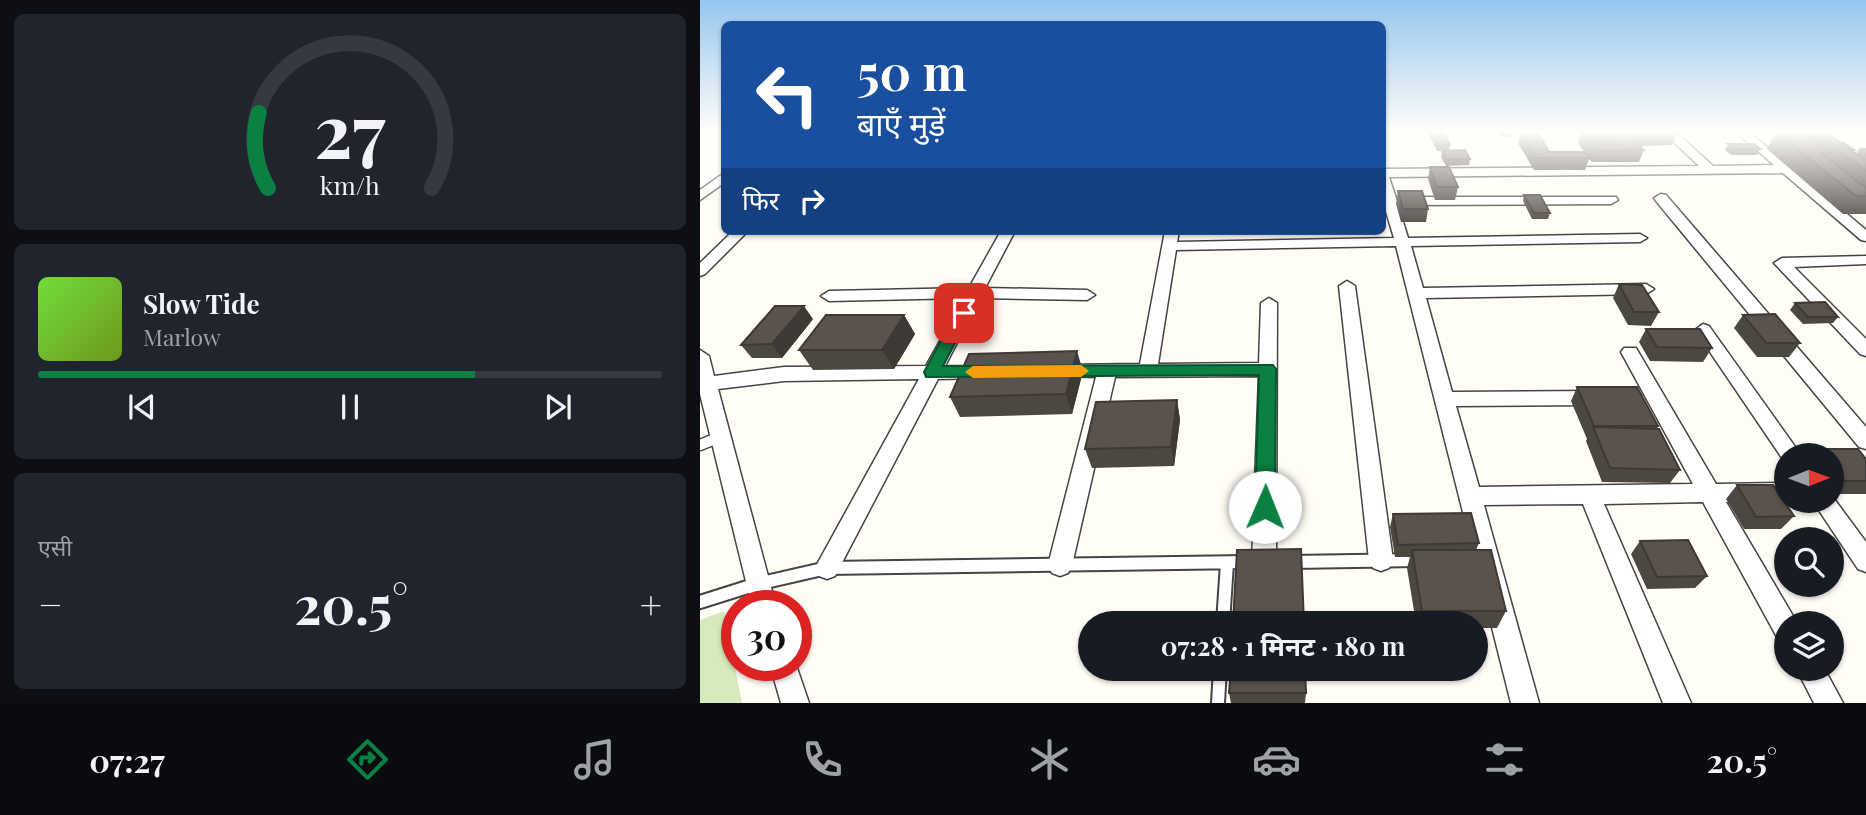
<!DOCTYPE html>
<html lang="hi">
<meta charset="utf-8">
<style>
body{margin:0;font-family:"Playfair Display","Noto Sans Devanagari",serif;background:#20242c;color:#f1f3f6;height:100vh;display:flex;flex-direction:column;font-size:26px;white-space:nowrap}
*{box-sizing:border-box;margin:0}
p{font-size:23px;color:#9ea1a6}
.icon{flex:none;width:38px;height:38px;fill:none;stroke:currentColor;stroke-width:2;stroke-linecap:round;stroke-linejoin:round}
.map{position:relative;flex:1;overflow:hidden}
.panel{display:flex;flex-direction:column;gap:14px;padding:14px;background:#0d0f14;width:700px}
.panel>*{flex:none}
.banner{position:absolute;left:21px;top:21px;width:665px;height:214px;border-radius:10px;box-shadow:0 2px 5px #0004;background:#1a4fa0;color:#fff;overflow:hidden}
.needle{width:46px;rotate:89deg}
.tools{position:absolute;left:1074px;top:443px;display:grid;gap:14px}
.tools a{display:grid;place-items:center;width:70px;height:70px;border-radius:50%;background:#171b24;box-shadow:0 2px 5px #0004;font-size:35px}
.speed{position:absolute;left:21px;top:590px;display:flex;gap:14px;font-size:35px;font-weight:700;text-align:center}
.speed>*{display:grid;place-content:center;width:91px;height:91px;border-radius:50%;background:#171b24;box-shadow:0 2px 5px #0004;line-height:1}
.speed .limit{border:10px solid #d22;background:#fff;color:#111}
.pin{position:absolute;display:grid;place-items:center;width:60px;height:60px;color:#fff;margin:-30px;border-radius:14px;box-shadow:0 4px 10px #0006}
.me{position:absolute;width:77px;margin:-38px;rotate:1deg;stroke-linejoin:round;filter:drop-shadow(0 0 5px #0008)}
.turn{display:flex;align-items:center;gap:24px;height:147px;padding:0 21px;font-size:32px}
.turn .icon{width:91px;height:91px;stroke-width:2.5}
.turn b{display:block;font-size:49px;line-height:60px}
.then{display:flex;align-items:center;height:66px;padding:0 21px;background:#0003;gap:14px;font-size:26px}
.big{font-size:52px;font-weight:700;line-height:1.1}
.panel .card{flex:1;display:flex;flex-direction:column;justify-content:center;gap:10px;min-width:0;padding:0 24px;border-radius:10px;background:#20242c}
.panel .dial{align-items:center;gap:0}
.dial svg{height:182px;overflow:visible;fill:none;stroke:#363941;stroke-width:7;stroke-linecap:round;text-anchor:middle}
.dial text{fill:#f1f3f6;stroke:none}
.song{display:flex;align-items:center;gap:21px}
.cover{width:84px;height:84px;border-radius:10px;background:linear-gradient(135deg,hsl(100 70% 55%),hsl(80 70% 35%))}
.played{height:7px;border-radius:4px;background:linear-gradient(90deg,#0b8043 70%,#363941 70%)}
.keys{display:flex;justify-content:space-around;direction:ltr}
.heat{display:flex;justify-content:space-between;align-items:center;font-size:38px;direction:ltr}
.trip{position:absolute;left:378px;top:611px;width:410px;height:70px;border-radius:35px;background:#171b24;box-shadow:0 2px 5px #0004;font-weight:700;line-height:70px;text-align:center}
.menu{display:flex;height:112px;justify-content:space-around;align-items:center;background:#090b0e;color:#9ea1a6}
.menu .icon{width:49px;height:49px}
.menu .on{color:#0b8043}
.menu b{font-size:32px;color:#f1f3f6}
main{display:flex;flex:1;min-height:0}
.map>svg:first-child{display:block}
.green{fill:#d5ebbd}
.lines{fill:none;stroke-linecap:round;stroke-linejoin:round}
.lane-far1-casing{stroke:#444;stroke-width:13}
.lane-casing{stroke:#444;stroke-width:16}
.street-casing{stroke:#444;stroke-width:3}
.lane-far1{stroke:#fff;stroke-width:10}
.lane{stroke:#fff;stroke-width:12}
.street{fill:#fff;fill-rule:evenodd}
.wall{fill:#4d4742}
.shaded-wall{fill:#3f3936}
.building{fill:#5a524d;stroke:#3f3936;stroke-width:2}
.route{fill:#0b8043;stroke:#07532c;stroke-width:2}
.slow{fill:#f59e0b}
</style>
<main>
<section class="panel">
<div class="card dial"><svg viewBox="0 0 100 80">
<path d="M14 69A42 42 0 1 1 86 69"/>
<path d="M14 69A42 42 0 0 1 10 36" stroke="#0b8043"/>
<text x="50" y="56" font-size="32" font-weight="700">27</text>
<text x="50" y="72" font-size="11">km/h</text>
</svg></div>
<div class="card">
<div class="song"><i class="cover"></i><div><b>Slow Tide</b><p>Marlow</p></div></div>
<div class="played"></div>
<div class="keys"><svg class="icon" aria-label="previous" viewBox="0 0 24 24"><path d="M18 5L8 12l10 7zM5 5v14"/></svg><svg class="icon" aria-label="pause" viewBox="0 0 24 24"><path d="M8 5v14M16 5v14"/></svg><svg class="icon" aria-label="next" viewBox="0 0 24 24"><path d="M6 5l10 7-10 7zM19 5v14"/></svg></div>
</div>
<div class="card"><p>एसी</p>
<div class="heat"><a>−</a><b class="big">20.5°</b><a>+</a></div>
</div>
</section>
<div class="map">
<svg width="1166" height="703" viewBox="0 0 1166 703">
<rect width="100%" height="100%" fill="#fffdf5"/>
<path class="green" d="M24 611 42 703H0V620Z"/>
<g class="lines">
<defs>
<path id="lane-far1" d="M0 445 20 437"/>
<path id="lane" d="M592 562 718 560
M0 602 57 584 127 568 547 562
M523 623 527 563
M518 703 520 668"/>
<path id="street" d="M963 132H976L1013 166 1074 165 1036 132H1049L1166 230V241L1161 240 1083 173 689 177 697 201 703 197H916L918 200 911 204 703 205 697 202 708 238 940 234 947 238 940 242 711 246 723 288 946 284 954 289 946 294 726 298 752 392 895 391 902 393 904 398 902 403 895 405 756 406 779 487 993 484 921 352 924 348H936L1016 484 1087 483V501L1026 502 1096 621 1097 623H1087V643L1078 639 1003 502 904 504 991 703H963L883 504 784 505 839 703H811L696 246 476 250 458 364 559 363 561 303 569 298 577 303 576 562 572 570 564 573 556 570 552 562 559 376 415 377 372 565 368 573 360 576 352 573 348 565 396 377 354 376 351 371 354 366 360 365 440 364 465 231H479L477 242 694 238 682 198V169L999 166Z
M24 173V183L0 200V190Z
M961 194 966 195 1166 427V449L1159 447 956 201 954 198Z
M33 231H48L5 274 0 276V263Z
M301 231H315L285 288 387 290 395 295 387 300 280 298 245 366 289 367 292 372 289 377 283 378 238 379 135 576 127 579 119 576 115 568 219 379 84 381 18 389 76 606H52L0 394V350L9 356 14 376 84 367 226 366 264 298 129 301 121 296 129 291 269 288Z
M1166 256V264L1094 267 1166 339V356L1160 354 1074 263 1082 258Z
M647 281 655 286 693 560 689 568 681 571 673 568 669 560 639 286Z
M1003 324 1009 326 1101 455H1087V462L1084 461 995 330Z
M1132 496 1166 542V572L1158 569 1112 500H1132Z
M70 665H96L109 703H81Z
M1096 668H1124L1143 703H1114Z"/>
</defs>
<use href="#lane-far1" class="lane-far1-casing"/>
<use href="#lane" class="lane-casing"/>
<use href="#street" class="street-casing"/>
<use href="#lane-far1" class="lane-far1"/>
<use href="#lane" class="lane"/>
<use href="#street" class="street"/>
</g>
<path class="wall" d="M728 132H743L750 145 749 151 770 159 769 165 746 166 741 157 742 151H737Z
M798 132H812L810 137H801Z
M821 132 849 152H884L878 143 881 132H975L977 134 972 145 940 146 944 150 939 162H892L889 159 885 170H834L818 143Z
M1076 132 1131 133 1129 135 1154 150 1153 152 1156 154 1160 148H1166V214H1143L1067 149Z
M1028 144 1060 149 1057 155H1031L1025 150Z
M730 167 758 187 755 200H735L728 179Z
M698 191 728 209 726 222H701L696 204Z
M824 195 850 213 848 219H832L823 201Z
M919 284 959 312 951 326 928 325 913 298Z
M1095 303 1138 317 1133 323 1103 324 1090 310Z
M204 315 215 334 194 369 113 370 99 350Z
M1043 315 1100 343 1089 357H1057L1034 328Z
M113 319 82 358H52L41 345Z
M946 329 1012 348 1003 362 950 361 939 342Z
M383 371 372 414 260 417 250 397Z
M877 387 958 426 957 429 980 470 970 483 902 482 886 441 887 439 871 401Z
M477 400 480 420 474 466 392 468 385 449Z
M1117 449 1166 459V494H1132V455H1112Z
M1037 485 1094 516 1081 529H1044L1026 499Z
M693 514 779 543 776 550 806 611 797 628H775V623H716L707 568 710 557H695L690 527Z
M940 541 1007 576 995 588 947 589 931 554Z
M529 693H606L605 703H531Z"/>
<path class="shaded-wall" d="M104 306 113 319 82 358 72 344Z
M204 315 215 334 194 369 182 350Z
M377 351 383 371 372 414 366 394Z
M477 400 480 420 474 466 471 447Z"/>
<path class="building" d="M732 132H743L750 145H738Z
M821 132H837L849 152H885L889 158H837Z
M882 132H928L944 150H896L892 145H921L918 142H890Z
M930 132H975L977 134H932Z
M1076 132H1103L1131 153H1121L1163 186H1166V196H1156Z
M1114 132H1126L1166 161V171Z
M1141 143H1144L1154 150H1151Z
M1028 144H1054L1060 149H1034Z
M765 150 770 159 747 160 742 151Z
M730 167H749L758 187H737Z
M698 191H722L728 209H703Z
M824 195H840L850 213H834Z
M919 284 942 285 959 312H934Z
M1125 302 1138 317H1108L1095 303Z
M75 306H104L72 344 41 345Z
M1075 314 1100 343H1066L1043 315Z
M126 315H204L182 350H99Z
M946 329H1000L1012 348 957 347Z
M377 351 366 394 250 397 269 354Z
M877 387H937L958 426H894Z
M477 400 471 447 385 449 396 402Z
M893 427 959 429 980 470 910 468Z
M1117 449H1158L1166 459V481H1142L1132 469V455H1122Z
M1037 485H1073L1094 516 1056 517Z
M771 513 779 543 698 545 693 514Z
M988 540 1007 576 957 577 940 541Z
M601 549 604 623H533L537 550Z
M712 550H791L806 611H722Z
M531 668H605L606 693H529Z"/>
<linearGradient id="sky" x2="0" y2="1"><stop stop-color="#95c6ee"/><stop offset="0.57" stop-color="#fffefa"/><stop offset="1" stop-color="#fffefa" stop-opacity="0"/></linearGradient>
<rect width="1166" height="231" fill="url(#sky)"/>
<path class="route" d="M264 308 271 313 243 366 573 365 576 369 575 507 572 513 565 516 558 513 555 507 559 375 226 377 224 372 256 313Z"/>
<path class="slow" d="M381 365 389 371 381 377 273 378 265 372 273 366Z"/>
</svg>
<div class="tools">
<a><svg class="needle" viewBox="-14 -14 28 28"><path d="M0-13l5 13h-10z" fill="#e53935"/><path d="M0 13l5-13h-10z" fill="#9ea1a6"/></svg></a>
<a><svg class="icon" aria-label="search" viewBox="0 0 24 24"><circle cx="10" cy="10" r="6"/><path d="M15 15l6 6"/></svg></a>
<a><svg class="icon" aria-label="layers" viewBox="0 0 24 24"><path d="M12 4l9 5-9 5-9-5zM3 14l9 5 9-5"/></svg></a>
</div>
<div class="speed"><div class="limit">30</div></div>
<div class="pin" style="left:264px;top:313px;background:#d93025"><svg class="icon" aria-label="arrive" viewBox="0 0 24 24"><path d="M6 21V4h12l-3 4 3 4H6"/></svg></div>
<svg class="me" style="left:565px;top:507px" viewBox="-20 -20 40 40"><circle r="19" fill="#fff"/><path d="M0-13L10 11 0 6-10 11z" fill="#0b8043"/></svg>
<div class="trip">07:28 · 1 मिनट · 180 m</div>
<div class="banner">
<div class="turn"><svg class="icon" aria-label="left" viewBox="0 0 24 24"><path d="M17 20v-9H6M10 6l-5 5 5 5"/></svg><div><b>50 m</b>बाएँ मुड़ें</div></div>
<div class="then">फिर<svg class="icon" aria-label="right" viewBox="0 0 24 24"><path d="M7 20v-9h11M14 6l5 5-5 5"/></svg></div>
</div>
</div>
</main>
<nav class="menu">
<b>07:27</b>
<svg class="icon on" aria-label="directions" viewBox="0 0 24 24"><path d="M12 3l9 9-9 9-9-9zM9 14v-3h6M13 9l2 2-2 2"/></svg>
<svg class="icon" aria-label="music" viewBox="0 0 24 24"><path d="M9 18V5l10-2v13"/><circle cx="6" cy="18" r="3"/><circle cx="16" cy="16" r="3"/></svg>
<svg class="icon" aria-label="phone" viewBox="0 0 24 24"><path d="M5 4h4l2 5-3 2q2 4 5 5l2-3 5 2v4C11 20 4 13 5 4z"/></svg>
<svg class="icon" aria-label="climate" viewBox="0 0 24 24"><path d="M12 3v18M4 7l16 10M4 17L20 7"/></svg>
<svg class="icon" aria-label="car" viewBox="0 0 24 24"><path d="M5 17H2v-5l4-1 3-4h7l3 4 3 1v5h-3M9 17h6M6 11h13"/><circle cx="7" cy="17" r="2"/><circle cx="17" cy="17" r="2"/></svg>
<svg class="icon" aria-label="filters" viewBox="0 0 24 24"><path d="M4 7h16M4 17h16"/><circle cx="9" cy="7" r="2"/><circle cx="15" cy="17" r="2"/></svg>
<b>20.5°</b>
</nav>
